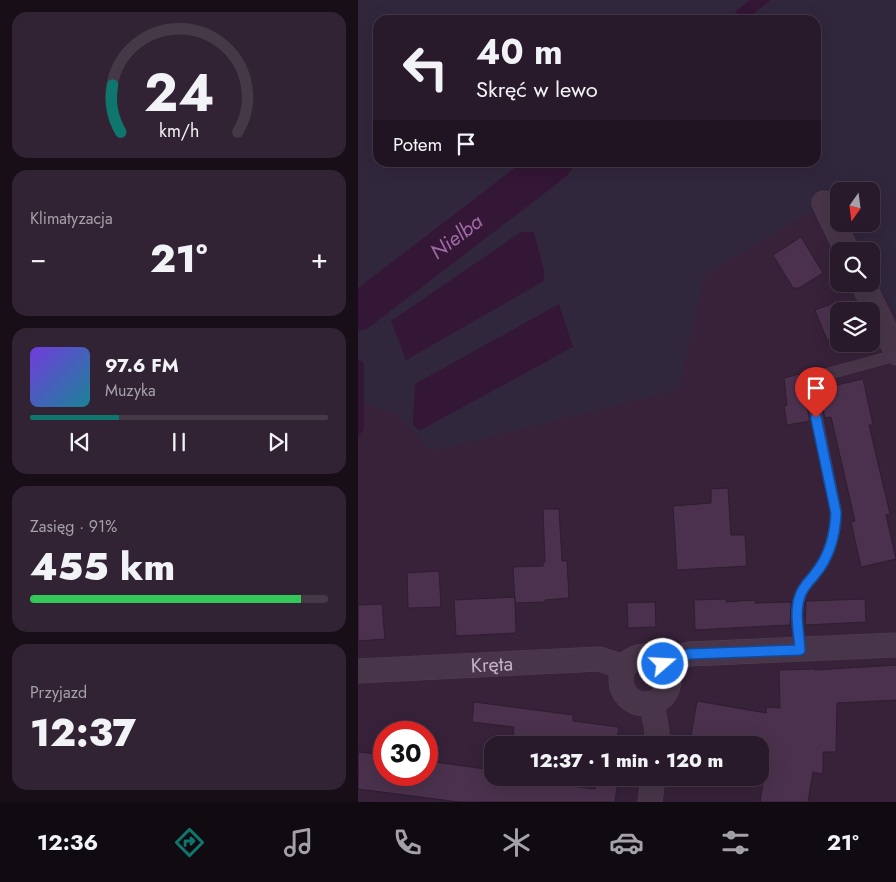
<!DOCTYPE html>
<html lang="pl">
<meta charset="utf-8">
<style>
body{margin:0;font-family:Jost,sans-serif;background:#312333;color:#f1f3f6;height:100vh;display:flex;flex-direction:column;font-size:19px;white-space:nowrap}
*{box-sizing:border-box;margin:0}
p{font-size:16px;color:#a5a1a9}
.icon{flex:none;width:28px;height:28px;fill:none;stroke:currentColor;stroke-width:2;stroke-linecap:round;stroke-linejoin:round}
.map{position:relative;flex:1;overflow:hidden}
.panel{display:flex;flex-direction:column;gap:12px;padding:12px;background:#170e18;width:358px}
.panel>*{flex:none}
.top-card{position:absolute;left:15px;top:15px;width:448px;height:152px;border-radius:15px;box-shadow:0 5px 20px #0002,0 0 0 1px #453847;background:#291a2b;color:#f1f3f6;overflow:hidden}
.needle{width:32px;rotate:194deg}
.fabs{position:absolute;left:472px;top:182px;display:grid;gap:10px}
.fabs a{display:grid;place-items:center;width:50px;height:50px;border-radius:10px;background:#291a2b;box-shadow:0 5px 20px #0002,0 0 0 1px #453847;font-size:25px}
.speed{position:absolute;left:15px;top:721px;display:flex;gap:10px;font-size:25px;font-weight:700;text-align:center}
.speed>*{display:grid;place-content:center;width:65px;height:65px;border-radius:50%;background:#291a2b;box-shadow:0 5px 20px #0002,0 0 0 1px #453847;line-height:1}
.speed .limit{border:8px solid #d22;background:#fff;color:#111}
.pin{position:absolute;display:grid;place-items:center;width:42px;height:42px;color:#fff;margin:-51px -21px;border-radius:50% 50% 50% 0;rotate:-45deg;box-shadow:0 0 5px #0007}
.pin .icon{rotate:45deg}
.me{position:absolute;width:55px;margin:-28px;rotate:71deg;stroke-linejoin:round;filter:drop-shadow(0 0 4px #0008)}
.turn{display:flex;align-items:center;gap:18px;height:105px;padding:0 20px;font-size:22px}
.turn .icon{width:65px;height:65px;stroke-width:2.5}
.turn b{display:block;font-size:35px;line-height:42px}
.then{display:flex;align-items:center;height:48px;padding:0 20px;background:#0003;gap:10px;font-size:19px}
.big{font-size:38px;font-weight:800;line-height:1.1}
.panel .widget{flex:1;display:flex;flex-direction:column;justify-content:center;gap:8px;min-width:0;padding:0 18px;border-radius:15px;background:#312333}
.panel .dial{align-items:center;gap:0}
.dial svg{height:130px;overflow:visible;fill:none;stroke:#453847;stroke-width:7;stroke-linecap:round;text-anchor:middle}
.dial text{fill:#f1f3f6;stroke:none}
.song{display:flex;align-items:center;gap:15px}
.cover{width:60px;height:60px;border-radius:8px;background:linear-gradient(135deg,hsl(260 70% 55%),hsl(190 70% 35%))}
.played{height:5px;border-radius:2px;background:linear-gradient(90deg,#0f766e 30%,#453847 30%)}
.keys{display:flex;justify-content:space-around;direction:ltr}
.heat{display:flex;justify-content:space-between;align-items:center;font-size:28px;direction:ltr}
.charge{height:8px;border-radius:4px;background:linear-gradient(90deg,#34c759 91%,#453847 0)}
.trip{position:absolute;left:126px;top:736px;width:285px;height:50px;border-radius:15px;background:#291a2b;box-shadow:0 5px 20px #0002,0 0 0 1px #453847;font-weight:800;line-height:50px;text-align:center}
.tab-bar{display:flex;height:80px;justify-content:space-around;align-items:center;background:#100a11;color:#a5a1a9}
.tab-bar .icon{width:35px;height:35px}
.tab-bar .on{color:#0f766e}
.tab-bar b{font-size:22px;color:#f1f3f6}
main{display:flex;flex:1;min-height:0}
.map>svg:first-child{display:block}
.green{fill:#31273d;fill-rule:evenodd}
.water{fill:#341636}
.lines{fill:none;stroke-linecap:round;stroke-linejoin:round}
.river{stroke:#341636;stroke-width:38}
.building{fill:#4b314d;stroke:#2f1d30}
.service-casing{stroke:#523f53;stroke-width:12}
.minor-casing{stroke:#523f53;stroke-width:25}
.service{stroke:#483549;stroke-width:11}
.minor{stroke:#483549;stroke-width:24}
.route-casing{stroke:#114b97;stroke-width:12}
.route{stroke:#1a73e8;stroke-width:9}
.labels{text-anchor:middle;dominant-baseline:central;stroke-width:5;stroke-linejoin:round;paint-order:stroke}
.street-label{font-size:20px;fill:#c5b0c6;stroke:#2d1b2e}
.water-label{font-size:21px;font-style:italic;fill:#9f6aa4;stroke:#2d1b2e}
</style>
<main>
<section class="panel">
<div class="widget dial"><svg viewBox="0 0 100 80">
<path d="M14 69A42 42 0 1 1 86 69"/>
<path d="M14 69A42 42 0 0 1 9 40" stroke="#0f766e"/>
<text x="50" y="56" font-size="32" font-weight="700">24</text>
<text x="50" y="72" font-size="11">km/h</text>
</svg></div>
<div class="widget"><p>Klimatyzacja</p>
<div class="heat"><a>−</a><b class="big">21°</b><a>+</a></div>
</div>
<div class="widget">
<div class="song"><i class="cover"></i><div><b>97.6 FM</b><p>Muzyka</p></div></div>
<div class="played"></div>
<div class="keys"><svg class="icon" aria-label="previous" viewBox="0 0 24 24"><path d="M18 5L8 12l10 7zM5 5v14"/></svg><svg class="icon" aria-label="pause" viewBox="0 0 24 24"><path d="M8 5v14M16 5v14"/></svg><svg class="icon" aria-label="next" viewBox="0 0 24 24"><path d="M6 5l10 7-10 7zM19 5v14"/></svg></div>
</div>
<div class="widget"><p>Zasięg · 91%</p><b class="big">455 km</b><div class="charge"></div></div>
<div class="widget"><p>Przyjazd</p><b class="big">12:37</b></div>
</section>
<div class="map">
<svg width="539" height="802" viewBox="0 0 539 802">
<rect width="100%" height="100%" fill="#372239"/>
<path class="green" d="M0 0H538V315L514 277V251H497L466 204 347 275 320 390 74 451 39 414 0 402ZM20 20H458V162H20ZM481 191H514V224H481Z"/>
<path class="water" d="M392 0H413L387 20H384L377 12Z
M163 232H176L186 271V281L48 360 33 321Z
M201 304 215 347 61 431 55 424 57 384Z
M0 359 6 362V429L0 437Z"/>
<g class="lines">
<path class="river" id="s1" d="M0 312 196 162"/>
</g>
<path class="building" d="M443 237 465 273 441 288H435L415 255Z
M481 301V335L469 340 457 310Z
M441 374 452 421 429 425 426 406 429 405 426 378Z
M505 379 515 425H511L532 514 528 515 538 559 503 567 493 522 497 521 473 417 467 418 461 389Z
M370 488 373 535H387L389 566 319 570 315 506 353 503V489Z
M185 509H201L204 561H209L211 598 187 600V602L157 603 155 567 185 566V562H187Z
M81 571 83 607 50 608 49 573Z
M157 597 158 633 98 636 96 600Z
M368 599V602L397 600V603L433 602 432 625 337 630 336 600Z
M507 599 508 622 447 625 448 601Z
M297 602 298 627 270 628 269 603Z
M24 604 27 639 0 641V605Z
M539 665V700L479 703 478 752H465V774L455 772 450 802H402L408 764 402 763V745H389L333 736 339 701 408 713V707L422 708 421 670 457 669V670Z
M116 702 215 715V721L261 727 258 745H198V741L155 735 156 727 114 722Z
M0 752 26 755V775H69V761L135 770V778H172L171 781 237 789 238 783 259 786 257 802H101L0 789Z"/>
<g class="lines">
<defs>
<path id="service" d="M442 650C441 633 436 611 442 596 445 586 452 581 457 574 472 556 477 536 478 513L451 379 539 355"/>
<g id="minor">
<path d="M466 203 489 251"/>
<path d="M505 284 539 353"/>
<circle cx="287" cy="680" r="24"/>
<path d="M305 663 331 654 539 645"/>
<path id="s2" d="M0 671 241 659 266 667"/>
<path d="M294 703 299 732 298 745"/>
<path d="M292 802 295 778"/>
</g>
</defs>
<use href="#service" class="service-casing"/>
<use href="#minor" class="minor-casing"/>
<use href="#service" class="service"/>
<use href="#minor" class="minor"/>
</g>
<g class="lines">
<defs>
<path id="route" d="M305 664 331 654 442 650C441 633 436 611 442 596 445 586 452 581 457 574 472 556 477 536 478 513L458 418"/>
</defs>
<use href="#route" class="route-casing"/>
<use href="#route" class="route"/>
</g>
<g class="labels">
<g class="street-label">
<text stroke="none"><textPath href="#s2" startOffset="134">Kręta</textPath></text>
</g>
<g class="water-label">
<text stroke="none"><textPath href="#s1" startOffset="124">Nielba</textPath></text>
</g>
</g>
</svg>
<div class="fabs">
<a><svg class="needle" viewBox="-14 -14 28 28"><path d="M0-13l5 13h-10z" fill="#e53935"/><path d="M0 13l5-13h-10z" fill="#a5a1a9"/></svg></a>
<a><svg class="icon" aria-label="search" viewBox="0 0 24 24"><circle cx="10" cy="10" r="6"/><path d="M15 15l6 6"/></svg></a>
<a><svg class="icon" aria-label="layers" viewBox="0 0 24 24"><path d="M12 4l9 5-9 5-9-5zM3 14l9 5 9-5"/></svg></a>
</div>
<div class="speed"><div class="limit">30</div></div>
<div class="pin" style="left:458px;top:418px;background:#d93025"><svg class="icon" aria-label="arrive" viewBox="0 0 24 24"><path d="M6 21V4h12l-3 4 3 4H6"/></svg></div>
<svg class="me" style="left:305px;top:664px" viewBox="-20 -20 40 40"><circle r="17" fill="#1a73e8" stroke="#fff" stroke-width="3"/><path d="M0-11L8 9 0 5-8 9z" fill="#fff"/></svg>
<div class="trip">12:37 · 1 min · 120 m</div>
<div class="top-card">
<div class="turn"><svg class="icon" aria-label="left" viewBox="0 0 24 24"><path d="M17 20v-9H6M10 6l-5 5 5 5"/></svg><div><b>40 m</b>Skręć w lewo</div></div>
<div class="then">Potem<svg class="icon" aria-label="arrive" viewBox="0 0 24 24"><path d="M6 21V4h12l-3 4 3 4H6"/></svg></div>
</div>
</div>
</main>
<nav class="tab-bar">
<b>12:36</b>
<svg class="icon on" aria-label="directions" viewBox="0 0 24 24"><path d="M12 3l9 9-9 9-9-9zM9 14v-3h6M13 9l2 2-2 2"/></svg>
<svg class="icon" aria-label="music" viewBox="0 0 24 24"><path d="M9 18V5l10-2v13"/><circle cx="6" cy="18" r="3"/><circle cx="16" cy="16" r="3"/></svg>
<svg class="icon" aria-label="phone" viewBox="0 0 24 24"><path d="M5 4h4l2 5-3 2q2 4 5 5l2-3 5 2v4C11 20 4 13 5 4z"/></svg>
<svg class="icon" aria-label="climate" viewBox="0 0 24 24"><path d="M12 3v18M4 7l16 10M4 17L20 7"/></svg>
<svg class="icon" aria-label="car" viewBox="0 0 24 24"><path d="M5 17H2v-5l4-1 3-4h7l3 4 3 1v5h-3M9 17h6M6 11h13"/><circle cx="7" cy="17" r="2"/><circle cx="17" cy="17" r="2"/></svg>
<svg class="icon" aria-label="filters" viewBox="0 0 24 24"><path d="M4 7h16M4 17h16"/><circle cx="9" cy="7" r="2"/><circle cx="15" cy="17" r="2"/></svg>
<b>21°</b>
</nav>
